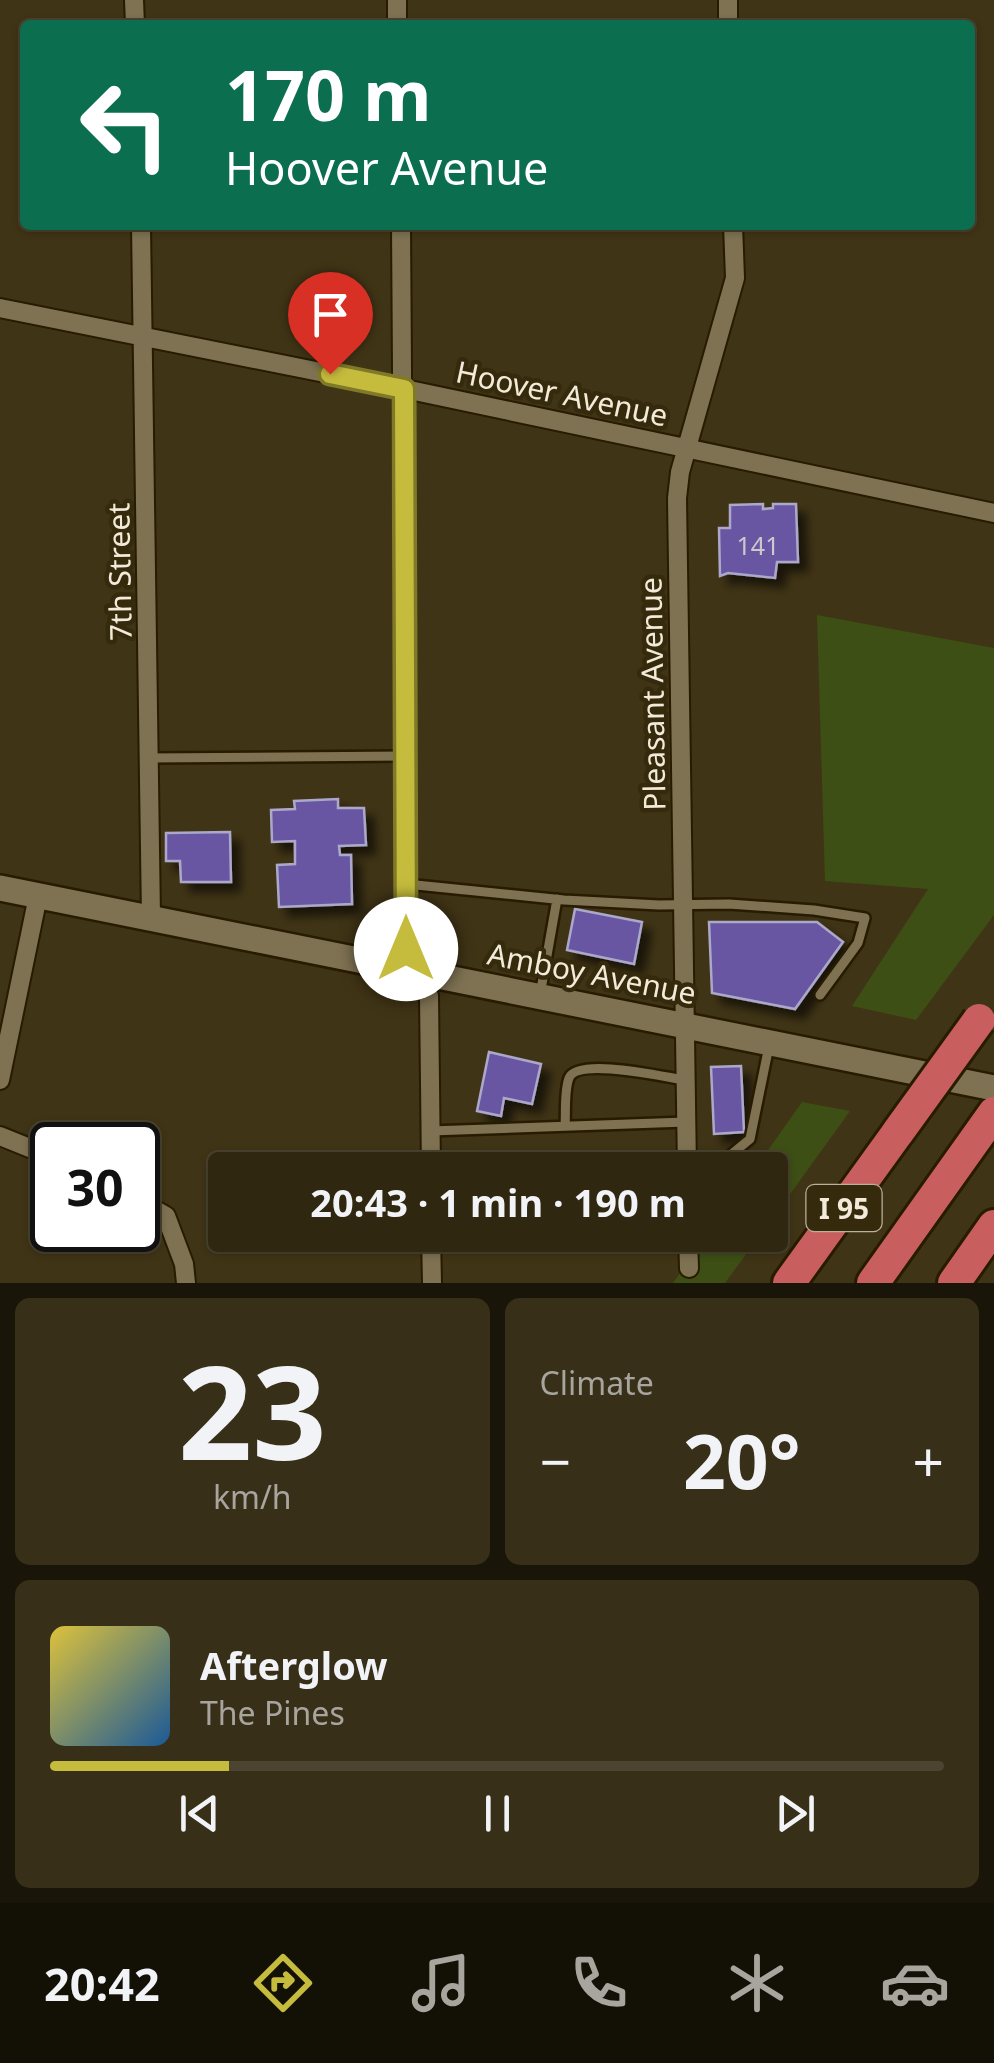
<!DOCTYPE html>
<meta charset="utf-8">
<style>
body{margin:0;font-family:"Noto Sans",sans-serif;background:#382f19;color:#f1f3f6;height:100vh;display:flex;flex-direction:column;font-size:38px;white-space:nowrap}
*{box-sizing:border-box;margin:0}
p{font-size:32px;color:#a8a59f}
.icon{flex:none;width:55px;height:55px;fill:none;stroke:currentColor;stroke-width:2;stroke-linecap:round;stroke-linejoin:round}
.map{position:relative;height:1283px;overflow:hidden}
.side{display:flex;flex-direction:column;gap:15px;padding:15px;background:#1a1509;flex:1}
.side>*{flex:none}
.top-card{position:absolute;left:20px;top:20px;width:955px;height:210px;border-radius:10px;box-shadow:0 2px 8px #0004,0 0 0 2px #4b4430;background:#0b6e4f;color:#fff;overflow:hidden}
.speed{position:absolute;left:30px;top:1122px;display:flex;gap:20px;font-size:50px;font-weight:700;text-align:center}
.speed>*{display:grid;place-content:center;width:130px;height:130px;border-radius:50%;background:#302710;box-shadow:0 2px 8px #0004,0 0 0 2px #4b4430;line-height:1}
.speed .limit{border:5px solid #111;border-radius:15px;background:#fff;color:#111}
.pin{position:absolute;display:grid;place-items:center;width:85px;height:85px;color:#fff;margin:-102px -42px;border-radius:50% 50% 50% 0;rotate:-45deg;box-shadow:0 0 10px #0007}
.pin .icon{rotate:45deg}
.me{position:absolute;width:110px;margin:-55px;rotate:0deg;stroke-linejoin:round;filter:drop-shadow(0 0 8px #0008)}
.turn{display:flex;align-items:center;gap:35px;height:210px;padding:0 40px;font-size:45px}
.turn .icon{width:130px;height:130px;stroke-width:2.5}
.turn b{display:block;font-size:70px;line-height:85px}
.big{font-size:75px;font-weight:700;line-height:1.1}
.side .card{flex:1;display:flex;flex-direction:column;justify-content:center;gap:15px;min-width:0;padding:0 35px;border-radius:15px;background:#382f19}
.side .dial{align-items:center;gap:0}
.dial b{font-size:130px;line-height:1}
.song{display:flex;align-items:center;gap:30px}
.cover{width:120px;height:120px;border-radius:15px;background:linear-gradient(135deg,hsl(50 70% 55%),hsl(210 70% 35%))}
.played{height:10px;border-radius:5px;background:linear-gradient(90deg,#c5bc3d 20%,#4b4430 20%)}
.keys{display:flex;justify-content:space-around;direction:ltr}
.heat{display:flex;justify-content:space-between;align-items:center;font-size:55px;direction:ltr}
.side .tiles{flex:1;display:grid;gap:15px;grid-template-columns:1fr 1fr}
.card:last-child{grid-column:span 2}
.trip{position:absolute;left:208px;top:1152px;width:580px;height:100px;border-radius:10px;background:#302710;box-shadow:0 2px 8px #0004,0 0 0 2px #4b4430;font-weight:700;line-height:100px;text-align:center}
.dock{display:flex;height:160px;justify-content:space-around;align-items:center;background:#131006;color:#a8a59f}
.dock .icon{width:70px;height:70px}
.dock .on{color:#c5bc3d}
.dock b{font-size:45px;color:#f1f3f6}
.map>svg:first-child{display:block}
.green{fill:#3d4f14}
.building{fill:#6757a2;stroke:#aca8c9;stroke-width:2.5;filter:url(#shadow)}
.lines{fill:none;stroke-linecap:round;stroke-linejoin:round}
.lane-casing{stroke:#271b00;stroke-width:14}
.street-casing{stroke:#271b00;stroke-width:22}
.secondary-casing{stroke:#271b00;stroke-width:30}
.highway-casing{stroke:#271b00;stroke-width:38}
.lane{stroke:#7f7253;stroke-width:9}
.street{stroke:#7f7253;stroke-width:18}
.secondary{stroke:#7f7253;stroke-width:25}
.highway{stroke:#c95e5f;stroke-width:32}
.highway-bridge-casing{stroke:#271b00;stroke-width:38;stroke-linecap:butt}
.highway-bridge{stroke:#c95e5f;stroke-width:32}
.route-casing{stroke:#807a28;stroke-width:25}
.route{stroke:#c5bc3d;stroke-width:18}
.labels{text-anchor:middle;dominant-baseline:central;stroke-width:9;stroke-linejoin:round;paint-order:stroke}
.number-label{font-size:25px;fill:#d0c6cc}
.shield{fill:#362a0c;stroke:#bab19c;stroke-width:2.5}
.shield-label{font-size:28px;font-weight:bold;fill:#f3ebda}
.street-label{font-size:30px;fill:#f3ebda;stroke:#362a0c}
</style>
<div class="map">
<svg width="994" height="1283" viewBox="0 0 994 1283">
<defs>
<filter id="shadow"><feDropShadow dx="9" dy="9" stdDeviation="5" flood-color="#0009"/></filter>
</defs>
<rect width="100%" height="100%" fill="#403416"/>
<path class="green" d="M817 615 994 648V915L916 1020 852 1006 928 889 825 881Z
M802 1102 850 1111 770 1222V1170H754Z
M707 1235H760L725 1283H673Z"/>
<path class="building" d="M763 504V509L773 508V504H796L798 562H777L775 578 728 573 720 576 719 528H730V505Z
M338 799V808H364L366 845 339 846 340 855H351L352 904 279 907 277 865 295 864V841L272 842 271 810 295 809 294 801Z
M230 832 231 882H181L180 861H166V833Z
M575 909 642 922 634 964 567 950Z
M709 922H817L843 942 795 1009 712 993Z
M489 1052 541 1064 532 1104 504 1098 501 1116 477 1111Z
M741 1066 744 1132 714 1134 711 1067Z"/>
<g class="lines">
<defs>
<path id="lane" d="M149 758 405 756
M406 884 564 900 659 905 729 904 814 910 865 918 858 943 820 995
M540 995 557 899
M565 1126C566 1113 564 1091 569 1078 578 1057 664 1077 685 1080
M430 1131 686 1122
M686 1165 722 1162 750 1139 769 1046"/>
<path id="street" d="M134 0 135 25
M397 0V25
M728 0V25
M141 225 151 918
M401 225 406 949 429 996 431 1170
M0 308 405 389 994 513
M0 1080 38 896
M0 1136 52 1157
M687 1170 677 498 680 472 735 278 733 225
M138 1200 166 1216 184 1264 186 1283
M431 1235 432 1283
M688 1235 689 1268"/>
<path id="secondary" d="M0 888 994 1088"/>
<path id="highway" d="M789 1283 898 1132
M873 1283 994 1113
M954 1283 994 1226"/>
</defs>
<use href="#lane" class="lane-casing"/>
<use href="#street" class="street-casing"/>
<use href="#secondary" class="secondary-casing"/>
<use href="#highway" class="highway-casing"/>
<use href="#lane" class="lane"/>
<use href="#street" class="street"/>
<use href="#secondary" class="secondary"/>
<use href="#highway" class="highway"/>
<defs>
<path id="highway-bridge" d="M898 1132 979 1020"/>
</defs>
<use href="#highway-bridge" class="highway-bridge-casing"/>
<use href="#highway-bridge" class="highway-bridge"/>
</g>
<g class="lines">
<defs>
<path id="route" d="M330 374 404 389 406 949"/>
</defs>
<use href="#route" class="route-casing"/>
<use href="#route" class="route"/>
</g>
<g class="labels">
<g class="number-label">
<text x="758" y="545">141</text>
</g>
<rect class="shield" x="806.5" y="1185" width="75" height="46" rx="8"/>
<g class="shield-label">
<text x="844" y="1208">I 95</text>
</g>
<g class="street-label">
<text transform="translate(562 393) rotate(12)">Hoover Avenue</text>
<text transform="translate(119 572) rotate(-91)">7th Street</text>
<text transform="translate(652 694) rotate(-91)">Pleasant Avenue</text>
<text transform="translate(592 973) rotate(11)">Amboy Avenue</text>
</g>
</g>
</svg>
<div class="speed"><div class="limit">30</div></div>
<div class="pin" style="left:330px;top:374px;background:#d93025"><svg class="icon" aria-label="arrive" viewBox="0 0 24 24"><path d="M6 21V4h12l-3 4 3 4H6"/></svg></div>
<svg class="me" style="left:406px;top:949px" viewBox="-20 -20 40 40"><circle r="19" fill="#fff"/><path d="M0-13L10 11 0 6-10 11z" fill="#c5bc3d"/></svg>
<div class="trip">20:43 · 1 min · 190 m</div>
<div class="top-card">
<div class="turn"><svg class="icon" aria-label="left" viewBox="0 0 24 24"><path d="M17 20v-9H6M10 6l-5 5 5 5"/></svg><div><b>170 m</b>Hoover Avenue</div></div>
</div>
</div>
<section class="side">
<div class="tiles">
<div class="card dial"><b>23</b><p>km/h</p></div>
<div class="card"><p>Climate</p>
<div class="heat"><a>−</a><b class="big">20°</b><a>+</a></div>
</div>
<div class="card">
<div class="song"><i class="cover"></i><div><b>Afterglow</b><p>The Pines</p></div></div>
<div class="played"></div>
<div class="keys"><svg class="icon" aria-label="previous" viewBox="0 0 24 24"><path d="M18 5L8 12l10 7zM5 5v14"/></svg><svg class="icon" aria-label="pause" viewBox="0 0 24 24"><path d="M8 5v14M16 5v14"/></svg><svg class="icon" aria-label="next" viewBox="0 0 24 24"><path d="M6 5l10 7-10 7zM19 5v14"/></svg></div>
</div>
</div>
</section>
<nav class="dock">
<b>20:42</b>
<svg class="icon on" aria-label="directions" viewBox="0 0 24 24"><path d="M12 3l9 9-9 9-9-9zM9 14v-3h6M13 9l2 2-2 2"/></svg>
<svg class="icon" aria-label="music" viewBox="0 0 24 24"><path d="M9 18V5l10-2v13"/><circle cx="6" cy="18" r="3"/><circle cx="16" cy="16" r="3"/></svg>
<svg class="icon" aria-label="phone" viewBox="0 0 24 24"><path d="M5 4h4l2 5-3 2q2 4 5 5l2-3 5 2v4C11 20 4 13 5 4z"/></svg>
<svg class="icon" aria-label="climate" viewBox="0 0 24 24"><path d="M12 3v18M4 7l16 10M4 17L20 7"/></svg>
<svg class="icon" aria-label="car" viewBox="0 0 24 24"><path d="M5 17H2v-5l4-1 3-4h7l3 4 3 1v5h-3M9 17h6M6 11h13"/><circle cx="7" cy="17" r="2"/><circle cx="17" cy="17" r="2"/></svg>
</nav>
